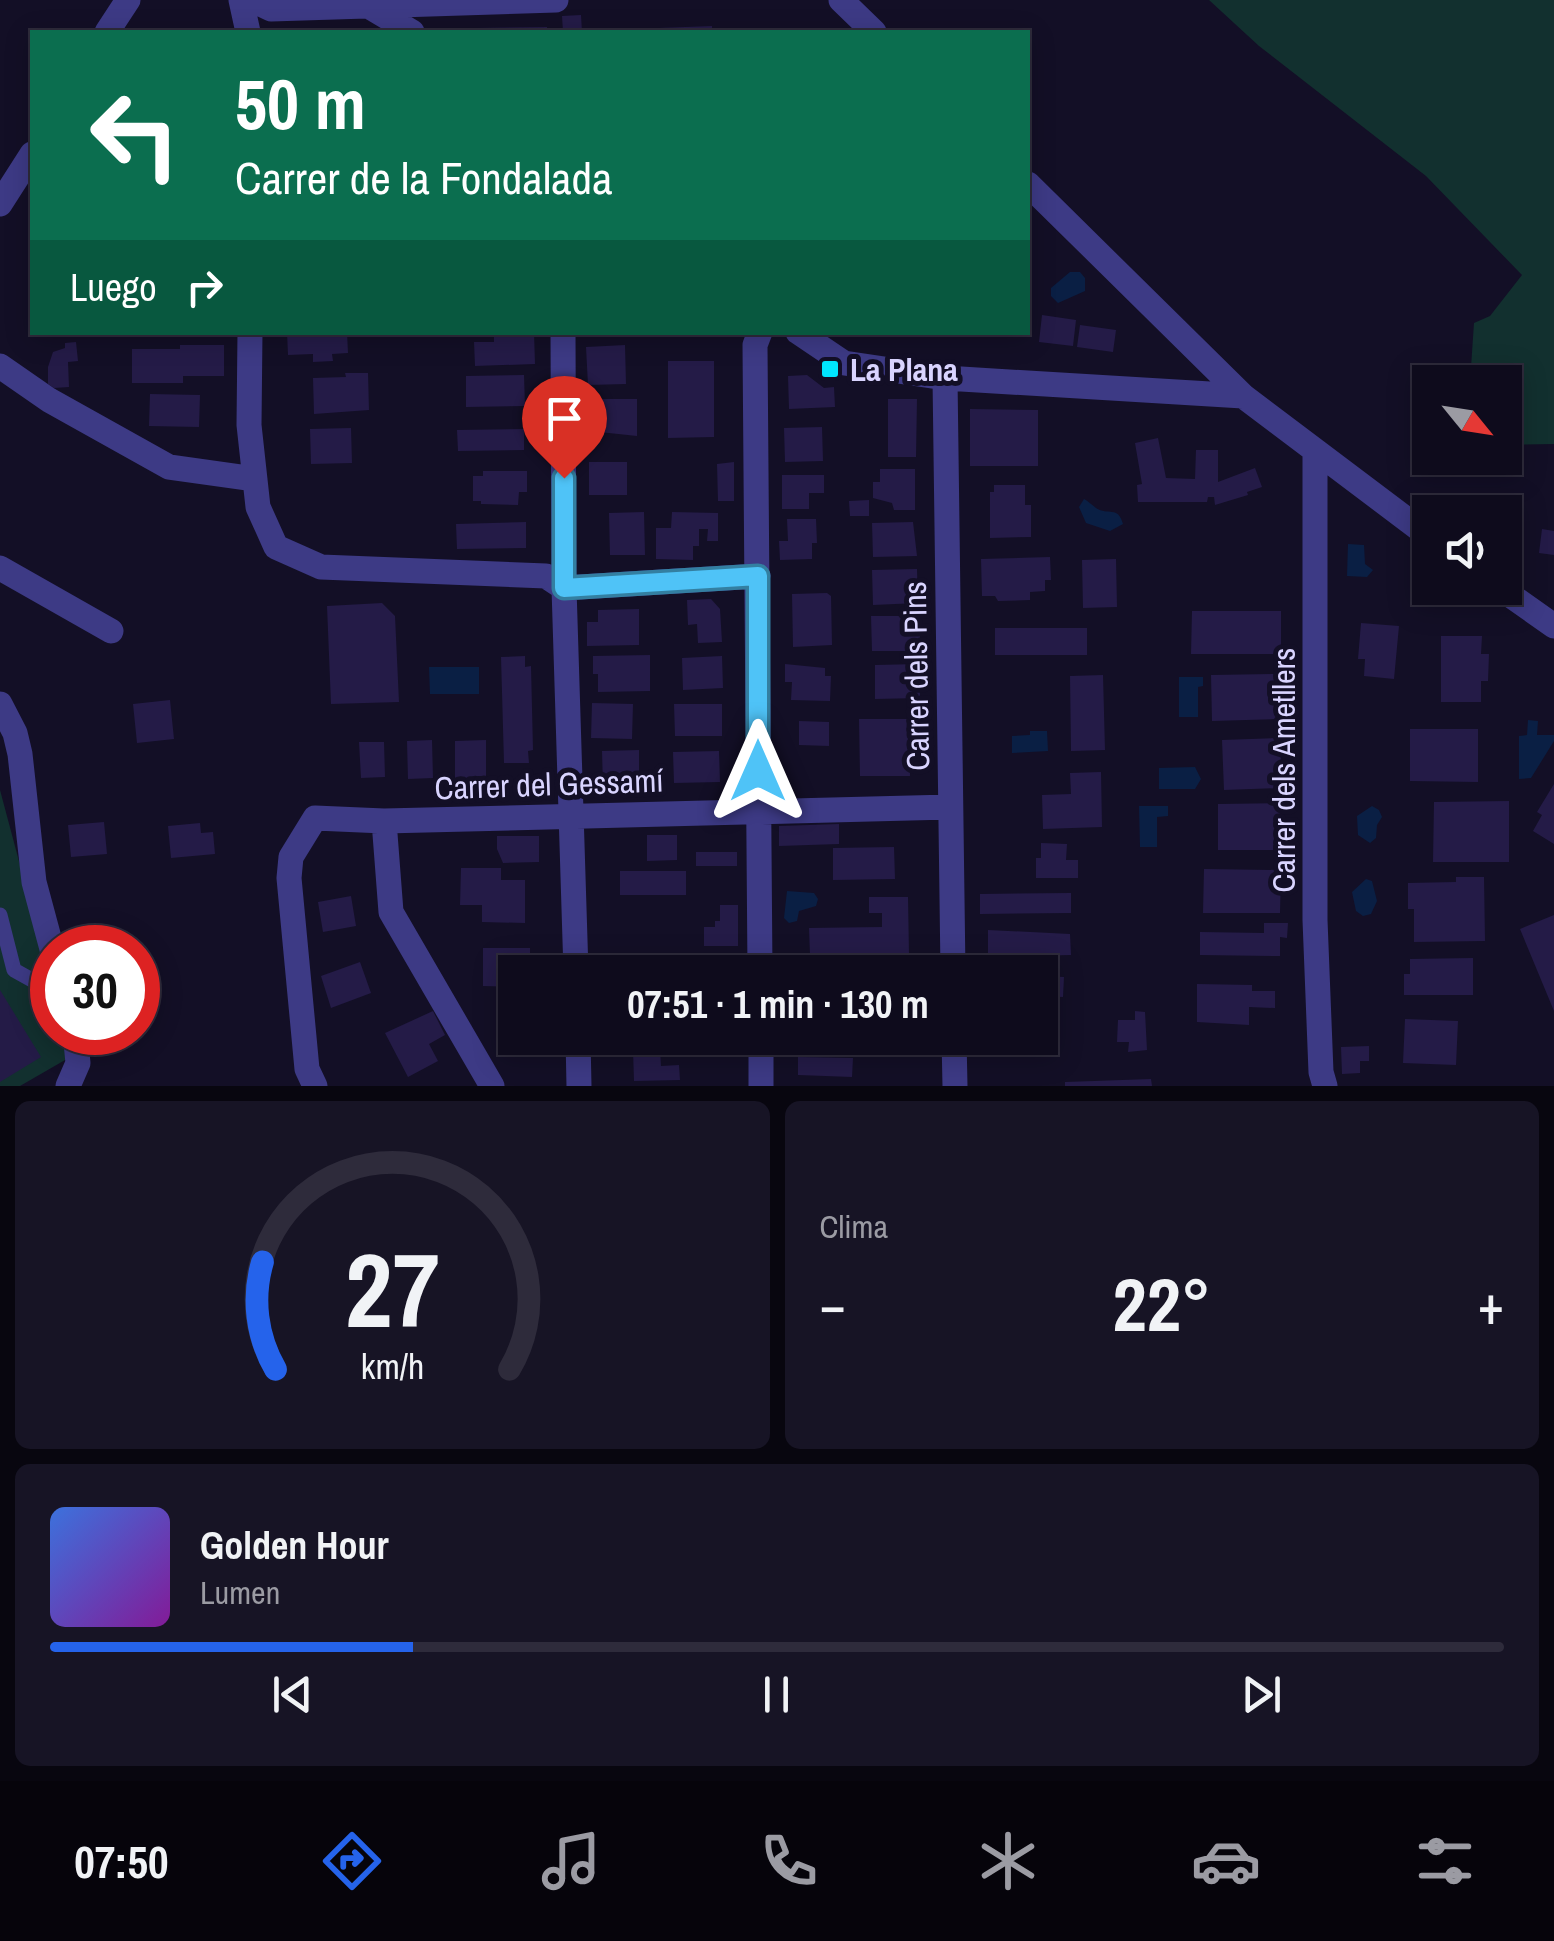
<!DOCTYPE html>
<html lang="es">
<meta charset="utf-8">
<style>
body{margin:0;font-family:"Archivo Narrow",sans-serif;background:#171425;color:#f1f3f6;height:100vh;display:flex;flex-direction:column;font-size:38px;white-space:nowrap}
*{box-sizing:border-box;margin:0}
p{font-size:32px;color:#9b9ba3}
.icon{flex:none;width:55px;height:55px;fill:none;stroke:currentColor;stroke-width:2;stroke-linecap:round;stroke-linejoin:round}
.map{position:relative;height:1086px;overflow:hidden}
.side{display:flex;flex-direction:column;gap:15px;padding:15px;background:#08060f;flex:1}
.side>*{flex:none}
.banner{position:absolute;left:30px;top:30px;width:1000px;height:305px;border-radius:0px;box-shadow:0 5px 25px #0003,0 0 0 2px #2e2b3b;background:#0b6e4f;color:#fff;overflow:hidden}
.needle{width:65px;rotate:120deg}
.fabs{position:absolute;left:1412px;top:365px;display:grid;gap:20px}
.fabs a{display:grid;place-items:center;width:110px;height:110px;border-radius:0px;background:#0e0b1c;box-shadow:0 5px 25px #0003,0 0 0 2px #2e2b3b;font-size:50px}
.speed{position:absolute;left:30px;top:925px;display:flex;gap:20px;font-size:50px;font-weight:700;text-align:center}
.speed>*{display:grid;place-content:center;width:130px;height:130px;border-radius:50%;background:#0e0b1c;box-shadow:0 5px 25px #0003,0 0 0 2px #2e2b3b;line-height:1}
.speed .limit{border:15px solid #d22;background:#fff;color:#111}
.pin{position:absolute;display:grid;place-items:center;width:85px;height:85px;color:#fff;margin:-102px -42px;border-radius:50% 50% 50% 0;rotate:-45deg;box-shadow:0 0 10px #0007}
.pin .icon{rotate:45deg}
.me{position:absolute;width:110px;margin:-55px;rotate:0deg;stroke-linejoin:round;filter:drop-shadow(0 0 8px #0008)}
.turn{display:flex;align-items:center;gap:35px;height:210px;padding:0 40px;font-size:45px}
.turn .icon{width:130px;height:130px;stroke-width:2.5}
.turn b{display:block;font-size:70px;line-height:85px}
.then{display:flex;align-items:center;height:95px;padding:0 40px;background:#0003;gap:20px;font-size:38px}
.big{font-size:75px;font-weight:700;line-height:1.1}
.side .widget{flex:1;display:flex;flex-direction:column;justify-content:center;gap:15px;min-width:0;padding:0 35px;border-radius:15px;background:#171425}
.side .dial{align-items:center;gap:0}
.dial svg{height:260px;overflow:visible;fill:none;stroke:#2e2b3b;stroke-width:7;stroke-linecap:round;text-anchor:middle}
.dial text{fill:#f1f3f6;stroke:none}
.song{display:flex;align-items:center;gap:30px}
.cover{width:120px;height:120px;border-radius:15px;background:linear-gradient(135deg,hsl(220 70% 55%),hsl(290 70% 35%))}
.played{height:10px;border-radius:5px;background:linear-gradient(90deg,#2563eb 25%,#2e2b3b 25%)}
.keys{display:flex;justify-content:space-around;direction:ltr}
.heat{display:flex;justify-content:space-between;align-items:center;font-size:55px;direction:ltr}
.side .tiles{flex:1;display:grid;gap:15px;grid-template-columns:1fr 1fr}
.widget:last-child{grid-column:span 2}
.trip{position:absolute;left:498px;top:955px;width:560px;height:100px;border-radius:0px;background:#0e0b1c;box-shadow:0 5px 25px #0003,0 0 0 2px #2e2b3b;font-weight:700;line-height:100px;text-align:center}
.tab-bar{display:flex;height:160px;justify-content:space-around;align-items:center;background:#06040b;color:#9b9ba3}
.tab-bar .icon{width:70px;height:70px}
.tab-bar .selected{color:#2563eb}
.tab-bar b{font-size:45px;color:#f1f3f6}
.map>svg:first-child{display:block}
.green{fill:#12302f}
.water{fill:#0a1f44}
.building{fill:#241b47}
.lines{fill:none;stroke-linecap:round;stroke-linejoin:round}
.lane{stroke:#3d3a85;stroke-width:15}
.street{stroke:#3d3a85;stroke-width:25}
.route-casing{stroke:#337fa1;stroke-width:25}
.route{stroke:#4fc3f7;stroke-width:18}
.poi-dot{fill:#00e5ff;stroke:#130f26;stroke-width:4}
.labels{text-anchor:middle;dominant-baseline:central;stroke-width:10;stroke-linejoin:round;paint-order:stroke}
.poi-label{font-size:32px;font-weight:bold;fill:#d9d4ff;stroke:#130f26;text-anchor:start}
.street-label{font-size:32px;fill:#d9d4ff;stroke:#130f26}
</style>
<div class="map">
<svg width="1554" height="1086" viewBox="0 0 1554 1086">
<rect width="100%" height="100%" fill="#130f26"/>
<path class="green" d="M1209 0H1554V444L1505 445V382H1470L1474 323 1490 316 1522 275 1426 176 1259 46Z
M0 790 52 985V1032L65 1033 72 1056 20 1086H0Z"/>
<path class="water" d="M1070 272H1080L1085 278V291L1058 303 1051 296V288Z
M1084 499C1088 501 1092 505 1096 508 1108 516 1118 505 1123 524L1110 531 1086 523 1079 507Z
M1348 544 1364 545 1365 564 1373 570 1367 577 1347 576Z
M429 667H479V694H430Z
M1179 677H1203V686L1198 687V717H1179Z
M1528 720 1538 721 1537 735H1554V741L1531 778 1519 779V736L1527 735Z
M1030 731H1047L1048 751 1012 753V736L1030 735Z
M1195 767 1201 779 1195 789H1159V768Z
M1139 806H1168V816L1157 817V847H1140Z
M1372 806 1379 810 1382 817 1377 825 1376 838 1370 843 1358 835 1357 816Z
M1366 879 1372 881 1377 901 1371 914 1363 916 1356 911 1352 892Z
M787 891 814 893 818 899 816 906 799 911 797 921 789 923 784 918Z"/>
<path class="building" d="M581 15 582 32H563L562 16Z
M712 26V32H632V29Z
M547 27V32H476V28Z
M1042 315 1076 320 1073 346 1039 342Z
M1080 325 1116 330 1113 352 1077 347Z
M287 332H347L348 353 332 354 333 361 313 362V354L288 355Z
M494 332H534L535 364 475 366 474 342H494Z
M76 342 78 361 68 362 69 387 54 388 48 384V367L53 352 65 348V343Z
M180 345H224V376H183V383H132V349H180Z
M625 345 626 384 588 385 586 347Z
M668 361H714V437L668 438Z
M345 373H368L369 410 314 414 313 378 346 377Z
M524 375 525 406 466 407V376Z
M807 375 824 388 834 387 835 407 789 409 788 376Z
M150 394 200 395 199 427 149 426Z
M590 399H637V436L590 431Z
M888 399H917L916 457H888Z
M970 409 1038 410V466H970Z
M822 427 823 461 785 462 784 428Z
M351 428 352 463 311 464 310 429Z
M524 429V450L458 451 457 430Z
M1158 438 1166 478 1195 479 1196 450H1218V482L1255 468 1262 487 1247 492 1248 495 1215 505 1214 497H1208L1207 502H1138L1137 485 1142 484 1135 443Z
M589 462H627V495H589Z
M734 462V501H718L717 464Z
M880 469H915V510H894L892 503 873 498V482H880Z
M483 471H527V492H519L518 505 481 504V501H473V476H483Z
M782 475H824V493H809V509H782Z
M994 485H1025V505H1031V537L990 538V492H994Z
M869 500V516H850L849 501Z
M644 512 645 555H610L609 513Z
M672 512 718 513V541H707L708 529H699V546H693V560L656 559V528H671Z
M787 519H816L817 543H812V559L780 560 779 541H788Z
M526 522V548L457 549 456 524Z
M913 522 917 556 873 557 872 523Z
M1542 529 1554 531V555L1539 553Z
M1050 557 1051 580H1045V591L1030 592V600L998 601 995 596H982L981 559Z
M1116 559 1117 607 1083 608 1082 560Z
M917 569 918 603 873 605 872 570Z
M827 593 831 596 832 645 793 647 792 594Z
M711 599 720 609 722 642 698 643 697 624 688 625 687 600Z
M382 603 395 616 399 702 331 704 327 606Z
M639 609V645L587 646V622H598V610Z
M1192 611H1281V654H1191Z
M871 616H920V651H872Z
M1361 623 1399 626 1394 679 1364 676 1365 659H1358Z
M995 628H1087V655H995Z
M1441 636H1482L1481 654H1489L1488 681H1481V702H1441Z
M650 655V691L598 692V674H593V656Z
M525 656V667L531 666 533 750 528 751 529 763H504L501 657Z
M722 656 723 688 683 690 682 658Z
M785 664 825 668V676H831L830 701 791 700 792 682H785Z
M919 664 920 698 875 699V665Z
M1276 674 1277 719 1212 721 1211 675Z
M1103 675 1105 750 1071 751 1070 676Z
M170 700 174 739 137 743 133 704Z
M592 703 633 704 632 739 591 738Z
M674 704H722V736H675Z
M859 719H909L910 776H860Z
M799 721 829 722V746L799 745Z
M1410 729H1478V782L1410 781Z
M1280 738 1282 788 1224 790 1222 740Z
M432 740 433 778 408 779 407 741Z
M486 740V783H455V741Z
M359 742H384L385 777 361 778Z
M639 750V787H603L602 751Z
M719 751 720 782 674 783 673 752Z
M1101 772 1102 827 1043 829 1042 795 1071 794 1070 773Z
M1554 784V844L1533 831 1542 815 1537 812Z
M1509 801V862H1433L1434 802Z
M1280 803 1281 850H1218V804Z
M104 822 107 854 71 857 68 825Z
M200 823 201 833 213 832 215 854 171 858 168 826Z
M839 824V844L779 846V826Z
M647 835H677V860L647 861Z
M497 836H539V862L503 863 497 849Z
M1041 843 1067 844 1066 860H1078V878H1036V858H1041Z
M894 847 895 879 833 880V848Z
M696 852H737V866H696Z
M461 868H501V880H525V923L482 922V905H460Z
M1204 869 1281 870 1280 913H1203Z
M620 871H686V895H620Z
M1456 877H1484L1485 941 1414 942V909H1408V883L1456 882Z
M1071 893V913L980 914V894Z
M351 896 356 926 323 932 318 902Z
M869 897H908L909 954 810 955 809 928 882 927V913H869Z
M720 905H738V946H704V927H715V921H720Z
M1554 915V1011L1520 929Z
M1264 923H1288L1287 938 1280 937V956L1200 955V932L1264 933Z
M988 930 1070 934 1071 955 1031 956 1030 962H988Z
M483 948H530V972H515V987L483 986Z
M1473 958V995H1404V974H1410V959Z
M360 962 371 993 331 1008 321 976Z
M1040 976 1064 977 1063 997 1040 996Z
M1197 984 1252 985V991H1275V1008L1249 1007V1025L1197 1022Z
M0 990 41 1057 0 1082Z
M507 1005H515V1031H500L501 1010Z
M433 1011 445 1035 429 1044 438 1061 408 1077 385 1033Z
M1135 1011 1145 1012 1147 1050 1128 1052 1129 1042H1117L1118 1020H1135Z
M1405 1019 1458 1021 1456 1065 1403 1063Z
M614 1038H676V1042L614 1041Z
M1369 1046V1061H1360V1073L1342 1074 1341 1047Z
M660 1049 661 1066 679 1065 680 1080 634 1081 633 1050Z
M798 1057 853 1058 852 1077 798 1075Z
M1151 1079 1152 1086H1065V1082Z"/>
<g class="lines">
<path class="lane" d="M0 915 14 970 41 985 52 984"/>
<path class="street" d="M241 0 248 32
M252 0 271 9 556 0
M841 0 874 32
M370 7 412 32
M107 32 128 0
M1028 184 1243 396 1430 537
M0 204 32 154
M250 332 249 425 258 507 276 547 321 567 546 576 564 588 758 576
M563 332 564 588 576 972
M760 332 755 345 760 972
M798 332 844 363 945 378 1243 396
M0 366 49 400 169 467 255 479
M945 378 953 972
M1315 453V920L1321 1072 1325 1086
M0 568 111 631
M1500 588 1554 626
M0 704 15 733 20 754 34 882 52 949
M384 821 391 912 492 1086
M578 1038 579 1086
M761 1038V1086
M954 1038 955 1086
M68 1086 78 1063 75 1032
M315 1086 307 1069 289 878 291 857 315 818 384 821 950 807"/>
</g>
<g class="lines">
<defs>
<path id="route" d="M564 478V588L758 576V771"/>
</defs>
<use href="#route" class="route-casing"/>
<use href="#route" class="route"/>
</g>
<rect class="poi-dot" x="820" y="359" width="20" height="20" rx="5"/>
<g class="labels">
<g class="poi-label">
<text x="850" y="369">La Plana</text>
</g>
<g class="street-label">
<text transform="translate(916 676) rotate(-91)">Carrer dels Pins</text>
<text transform="translate(1283 770) rotate(-90)">Carrer dels Ametllers</text>
<text transform="translate(549 784) rotate(-2)">Carrer del Gessamí</text>
</g>
</g>
</svg>
<div class="fabs">
<a><svg class="needle" viewBox="-14 -14 28 28"><path d="M0-13l5 13h-10z" fill="#e53935"/><path d="M0 13l5-13h-10z" fill="#9b9ba3"/></svg></a>
<a><svg class="icon" aria-label="sound" viewBox="0 0 24 24"><path d="M4 9h4l5-4v14l-5-4H4zM17 9q2 3 0 6"/></svg></a>
</div>
<div class="speed"><div class="limit">30</div></div>
<div class="pin" style="left:564px;top:478px;background:#d93025"><svg class="icon" aria-label="arrive" viewBox="0 0 24 24"><path d="M6 21V4h12l-3 4 3 4H6"/></svg></div>
<svg class="me" style="left:758px;top:771px" viewBox="-20 -20 40 40"><path d="M0-17L14 15 0 8-14 15z" fill="#4fc3f7" stroke="#fff" stroke-width="4"/></svg>
<div class="trip">07:51 · 1 min · 130 m</div>
<div class="banner">
<div class="turn"><svg class="icon" aria-label="left" viewBox="0 0 24 24"><path d="M17 20v-9H6M10 6l-5 5 5 5"/></svg><div><b>50 m</b>Carrer de la Fondalada</div></div>
<div class="then">Luego<svg class="icon" aria-label="right" viewBox="0 0 24 24"><path d="M7 20v-9h11M14 6l5 5-5 5"/></svg></div>
</div>
</div>
<section class="side">
<div class="tiles">
<div class="widget dial"><svg viewBox="0 0 100 80">
<path d="M14 69A42 42 0 1 1 86 69"/>
<path d="M14 69A42 42 0 0 1 10 36" stroke="#2563eb"/>
<text x="50" y="56" font-size="32" font-weight="700">27</text>
<text x="50" y="72" font-size="11">km/h</text>
</svg></div>
<div class="widget"><p>Clima</p>
<div class="heat"><a>−</a><b class="big">22°</b><a>+</a></div>
</div>
<div class="widget">
<div class="song"><i class="cover"></i><div><b>Golden Hour</b><p>Lumen</p></div></div>
<div class="played"></div>
<div class="keys"><svg class="icon" aria-label="previous" viewBox="0 0 24 24"><path d="M18 5L8 12l10 7zM5 5v14"/></svg><svg class="icon" aria-label="pause" viewBox="0 0 24 24"><path d="M8 5v14M16 5v14"/></svg><svg class="icon" aria-label="next" viewBox="0 0 24 24"><path d="M6 5l10 7-10 7zM19 5v14"/></svg></div>
</div>
</div>
</section>
<nav class="tab-bar">
<b>07:50</b>
<svg class="icon selected" aria-label="directions" viewBox="0 0 24 24"><path d="M12 3l9 9-9 9-9-9zM9 14v-3h6M13 9l2 2-2 2"/></svg>
<svg class="icon" aria-label="music" viewBox="0 0 24 24"><path d="M9 18V5l10-2v13"/><circle cx="6" cy="18" r="3"/><circle cx="16" cy="16" r="3"/></svg>
<svg class="icon" aria-label="phone" viewBox="0 0 24 24"><path d="M5 4h4l2 5-3 2q2 4 5 5l2-3 5 2v4C11 20 4 13 5 4z"/></svg>
<svg class="icon" aria-label="climate" viewBox="0 0 24 24"><path d="M12 3v18M4 7l16 10M4 17L20 7"/></svg>
<svg class="icon" aria-label="car" viewBox="0 0 24 24"><path d="M5 17H2v-5l4-1 3-4h7l3 4 3 1v5h-3M9 17h6M6 11h13"/><circle cx="7" cy="17" r="2"/><circle cx="17" cy="17" r="2"/></svg>
<svg class="icon" aria-label="filters" viewBox="0 0 24 24"><path d="M4 7h16M4 17h16"/><circle cx="9" cy="7" r="2"/><circle cx="15" cy="17" r="2"/></svg>
</nav>
